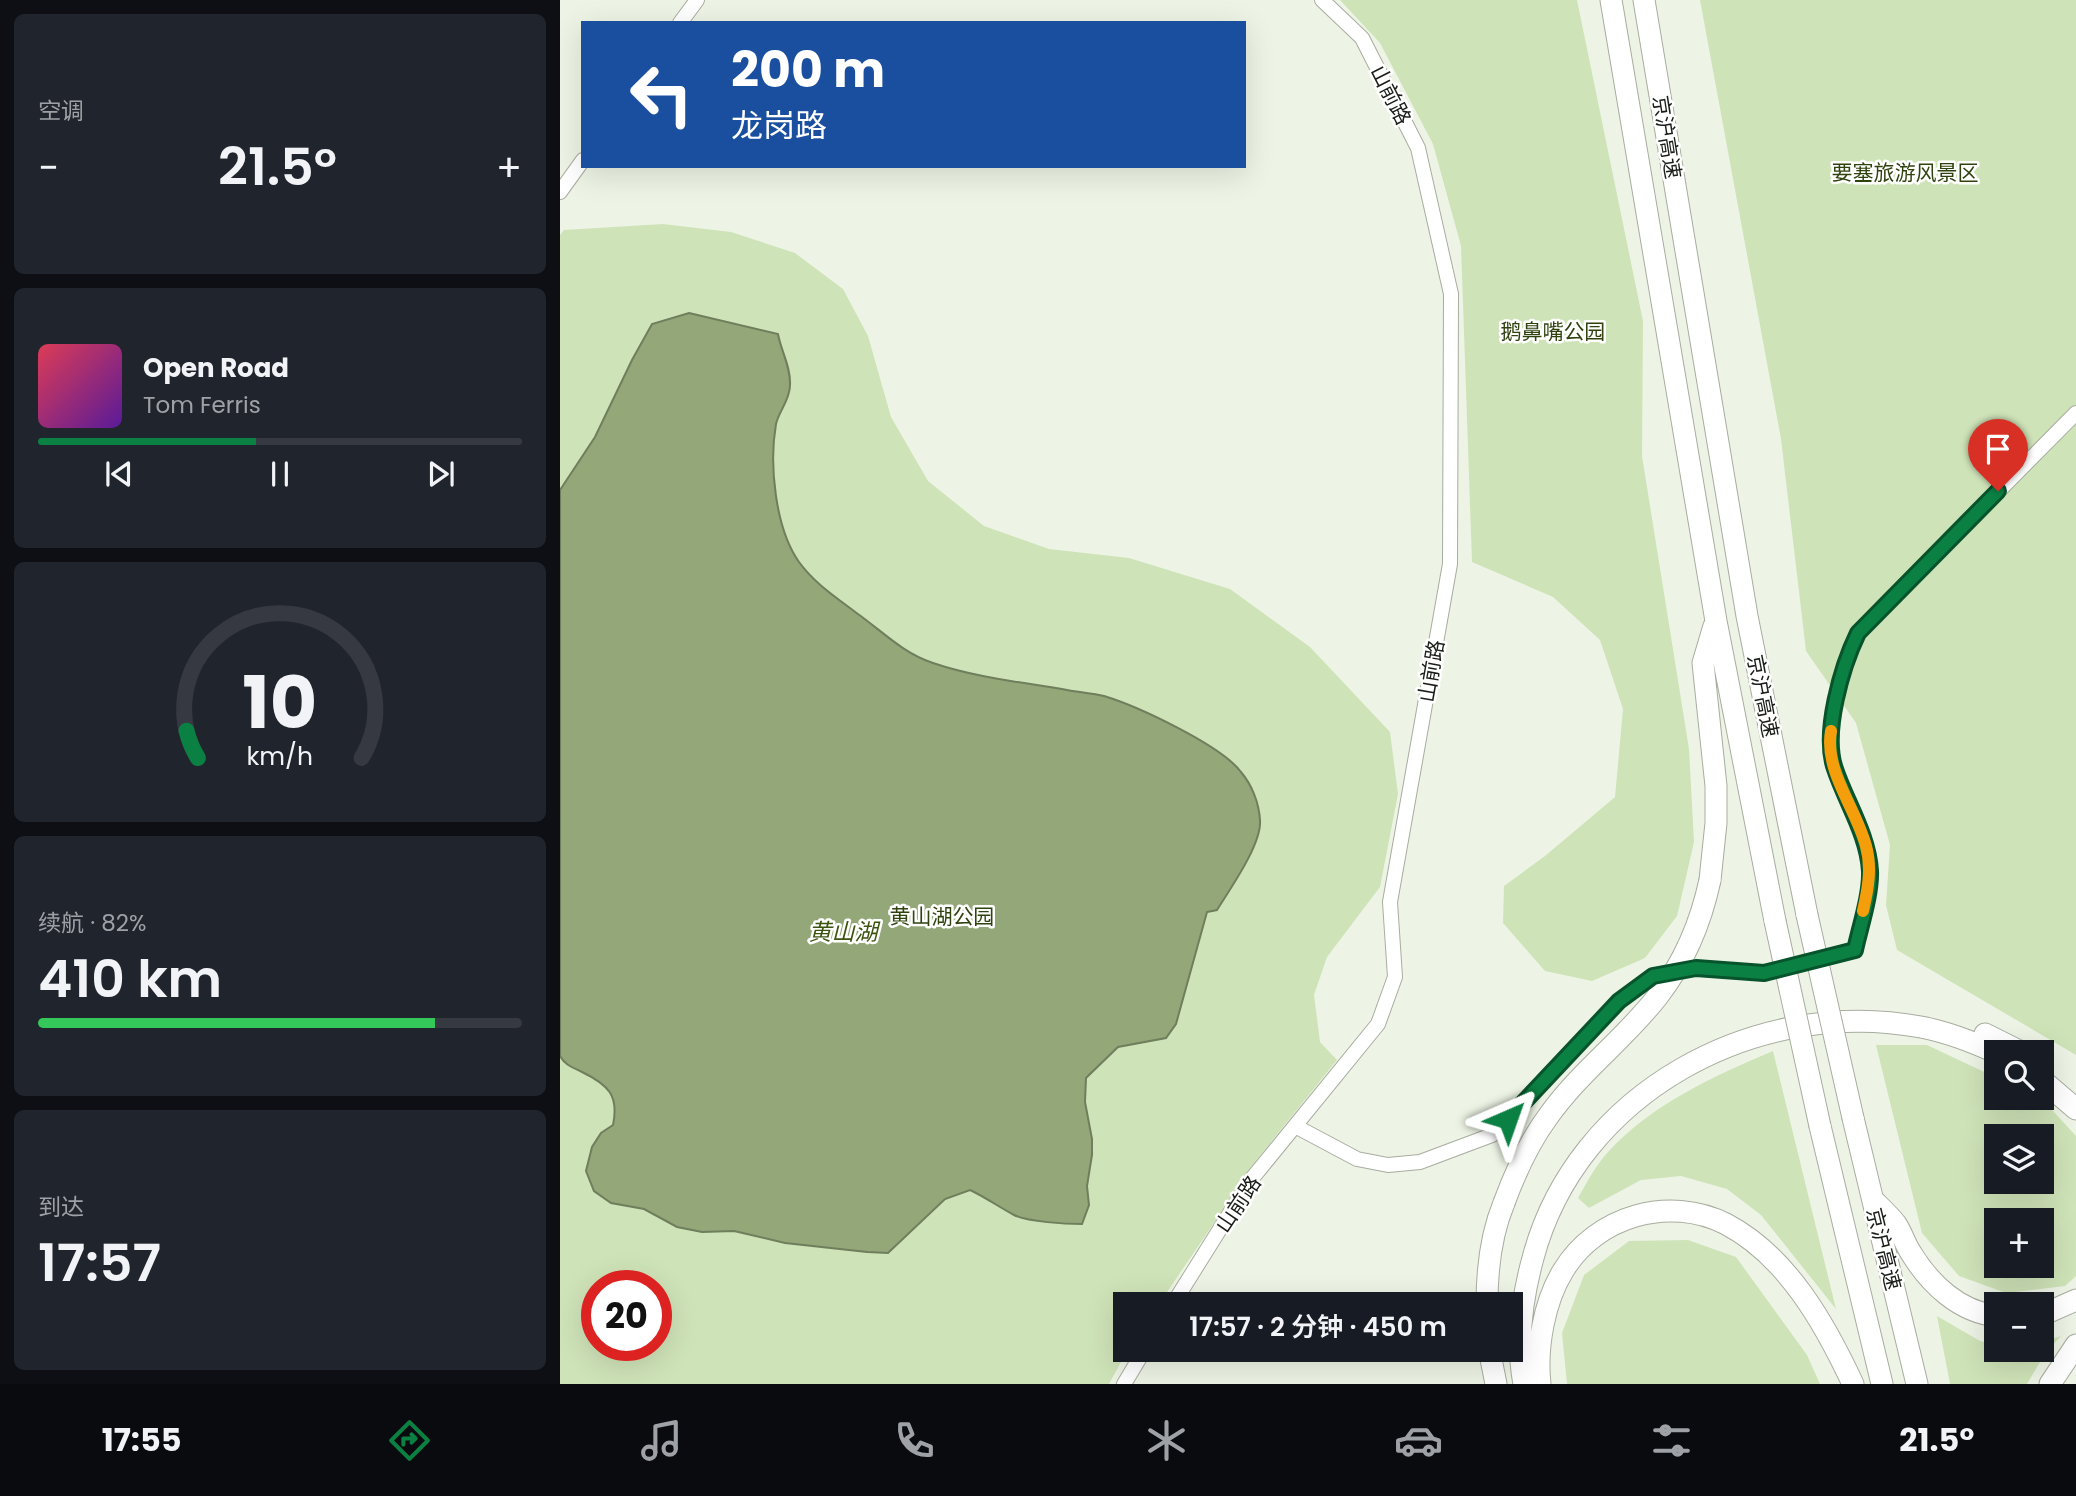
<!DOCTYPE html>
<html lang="zh">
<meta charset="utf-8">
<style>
body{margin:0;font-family:Poppins,"Noto Sans SC",sans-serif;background:#20242c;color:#f1f3f6;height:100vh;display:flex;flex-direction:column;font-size:26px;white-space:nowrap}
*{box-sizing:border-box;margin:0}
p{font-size:23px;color:#9ea1a6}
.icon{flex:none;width:38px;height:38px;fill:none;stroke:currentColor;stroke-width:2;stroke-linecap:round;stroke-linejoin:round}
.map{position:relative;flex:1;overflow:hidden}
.side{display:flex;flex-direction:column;gap:14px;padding:14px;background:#0d0f14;width:560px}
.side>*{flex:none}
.banner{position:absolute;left:21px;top:21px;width:665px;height:147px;border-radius:0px;box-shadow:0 7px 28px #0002;background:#1a4fa0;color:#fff;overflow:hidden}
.fabs{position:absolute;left:1424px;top:1040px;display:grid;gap:14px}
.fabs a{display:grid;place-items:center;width:70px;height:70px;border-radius:0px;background:#171b24;box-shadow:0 7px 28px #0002;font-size:35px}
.speed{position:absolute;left:21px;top:1270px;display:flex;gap:14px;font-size:35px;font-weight:700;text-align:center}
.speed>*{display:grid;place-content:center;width:91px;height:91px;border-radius:50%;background:#171b24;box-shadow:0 7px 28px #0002;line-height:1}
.speed .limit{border:10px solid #d22;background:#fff;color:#111}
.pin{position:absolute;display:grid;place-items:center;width:60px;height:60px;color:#fff;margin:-72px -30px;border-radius:50% 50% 50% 0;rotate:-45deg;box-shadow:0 0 7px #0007}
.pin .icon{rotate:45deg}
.me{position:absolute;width:77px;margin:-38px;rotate:43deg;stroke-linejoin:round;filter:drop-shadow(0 0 5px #0008)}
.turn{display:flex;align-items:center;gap:24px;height:147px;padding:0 35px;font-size:32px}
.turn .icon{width:91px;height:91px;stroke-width:2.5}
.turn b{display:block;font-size:49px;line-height:60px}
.big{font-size:52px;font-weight:600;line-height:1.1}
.side .card{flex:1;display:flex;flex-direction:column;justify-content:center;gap:10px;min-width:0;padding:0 24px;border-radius:10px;background:#20242c}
.side .dial{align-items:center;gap:0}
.dial svg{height:182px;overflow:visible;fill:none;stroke:#363941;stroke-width:7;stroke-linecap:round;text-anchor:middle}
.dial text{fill:#f1f3f6;stroke:none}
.song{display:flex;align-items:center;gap:21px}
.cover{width:84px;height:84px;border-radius:10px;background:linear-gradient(135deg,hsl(350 70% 55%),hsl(270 70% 35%))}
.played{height:7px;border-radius:4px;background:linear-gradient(90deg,#0b8043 45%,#363941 45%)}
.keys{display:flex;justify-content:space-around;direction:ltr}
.heat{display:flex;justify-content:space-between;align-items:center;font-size:38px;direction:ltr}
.charge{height:10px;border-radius:5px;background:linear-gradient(90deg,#34c759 82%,#363941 0)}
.trip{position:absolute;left:553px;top:1292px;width:410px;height:70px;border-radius:0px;background:#171b24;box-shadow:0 7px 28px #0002;font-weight:600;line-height:70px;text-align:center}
.menu{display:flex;height:112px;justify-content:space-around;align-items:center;background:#090b0e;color:#9ea1a6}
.menu .icon{width:49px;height:49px}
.menu .current{color:#0b8043}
.menu b{font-size:32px;color:#f1f3f6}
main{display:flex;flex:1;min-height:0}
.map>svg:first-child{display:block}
.green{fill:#cfe3b8;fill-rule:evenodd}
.water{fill:#93a779;stroke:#6f7e5c;stroke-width:2}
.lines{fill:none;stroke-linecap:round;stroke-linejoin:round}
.minor-casing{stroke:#a7ad9f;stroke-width:16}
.highway-casing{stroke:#a7ad9f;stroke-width:23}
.minor{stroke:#fff;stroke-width:14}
.highway{stroke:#fff;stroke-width:21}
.highway-bridge-casing{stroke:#a7ad9f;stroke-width:23;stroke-linecap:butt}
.highway-bridge{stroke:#fff;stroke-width:21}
.route-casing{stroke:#07532c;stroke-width:18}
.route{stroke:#0b8043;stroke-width:12}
.slow{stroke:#f59e0b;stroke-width:12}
.labels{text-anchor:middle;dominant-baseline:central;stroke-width:5;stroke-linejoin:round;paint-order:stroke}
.street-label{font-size:21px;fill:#1a1d18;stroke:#fff}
.park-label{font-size:21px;fill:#30430f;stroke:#fff}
.water-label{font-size:23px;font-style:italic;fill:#3c540e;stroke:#fff}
</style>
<main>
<section class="side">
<div class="card"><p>空调</p>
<div class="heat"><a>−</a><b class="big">21.5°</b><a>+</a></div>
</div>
<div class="card">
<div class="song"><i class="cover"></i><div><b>Open Road</b><p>Tom Ferris</p></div></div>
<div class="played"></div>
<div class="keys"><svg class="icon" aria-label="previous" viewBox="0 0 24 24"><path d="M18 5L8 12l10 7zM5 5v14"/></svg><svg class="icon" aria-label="pause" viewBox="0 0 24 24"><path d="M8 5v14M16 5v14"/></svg><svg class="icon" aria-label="next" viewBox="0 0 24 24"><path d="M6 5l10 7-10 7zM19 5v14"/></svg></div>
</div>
<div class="card dial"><svg viewBox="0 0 100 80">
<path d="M14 69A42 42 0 1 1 86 69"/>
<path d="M14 69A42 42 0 0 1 9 57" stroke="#0b8043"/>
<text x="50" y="56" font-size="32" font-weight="700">10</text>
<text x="50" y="72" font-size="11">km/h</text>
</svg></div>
<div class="card"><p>续航 · 82%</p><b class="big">410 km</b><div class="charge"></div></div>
<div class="card"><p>到达</p><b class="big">17:57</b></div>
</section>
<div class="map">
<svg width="1516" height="1384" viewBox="0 0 1516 1384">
<rect width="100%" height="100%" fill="#edf4e5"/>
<path class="green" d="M780 0H1017L1083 321 1082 456 1129 749 1134 842 1117 916 1085 958 1032 981 985 971 943 923 944 886 985 856 1055 797 1063 709 1040 640 993 597 912 562 901 246 873 144 820 43Z
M1140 0H1516V1055L1337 950 1326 905 1330 845 1296 723 1246 651 1221 439Z
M103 224 171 232 235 253 283 289 308 336 331 417 368 481 424 526 489 549 569 558 670 589 750 647 830 732 838 794 820 887 767 957 754 995 760 1042 777 1060 698 1158 599 1304H565V1349H568L549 1384H0V235L4 230ZM37 1286H96V1346H37Z
M1316 1045H1367L1437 1078V1097H1476L1483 1100 1516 1136V1276L1505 1286 1446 1293 1399 1276 1362 1233ZM1437 1136H1482V1181H1437ZM1437 1220H1482V1265H1437Z
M1213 1051 1276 1309 1201 1215 1167 1189 1121 1176 1081 1180 1029 1208 1018 1198C1027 1182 1036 1165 1048 1152 1092 1104 1154 1076 1213 1051Z
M1128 1240 1176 1257 1247 1355 1260 1384H1007L1002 1333 1024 1275 1069 1241Z
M1377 1316 1420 1341 1437 1345V1349H1482V1342L1501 1336 1486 1352 1467 1384H1390Z"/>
<path class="water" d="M129 313 218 334C221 351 231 367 230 385 230 400 219 411 216 424 209 464 215 528 239 562 255 584 277 598 298 614 323 632 343 653 373 663 414 677 459 682 502 689 515 692 530 693 544 696 577 706 661 745 681 772 692 785 699 803 700 820 702 844 670 889 657 910L647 912 616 1024 606 1038 558 1047 526 1078 525 1102 532 1139V1155L527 1186 529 1205 522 1224C507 1224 467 1222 454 1215 439 1207 425 1197 410 1190L385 1199 328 1253 307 1252 225 1243 174 1231 142 1232 117 1227 84 1209 51 1203 34 1191 26 1171 32 1147 41 1133 53 1125C59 1096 49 1085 22 1072 12 1067 6 1066 0 1056V490L35 437 72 360 92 324Z"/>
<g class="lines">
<defs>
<path id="minor" d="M120 23 137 0
M0 192 23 160
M735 1126 797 1159 828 1165 860 1162 932 1135 1059 1001 1093 976 1136 968 1204 973 1295 950C1300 927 1311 894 1310 871 1308 835 1287 802 1275 769 1262 733 1282 666 1298 633L1516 413
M613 1304 690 1181 818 1024 835 977 830 902 890 564 891 294 858 148 802 38 762 0
M564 1384 585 1349"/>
<path id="highway" d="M1051 0 1156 621 1215 921
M1084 0 1187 616 1247 915
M1150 880 1156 823V786L1143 663 1154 626
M1425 1034 1461 1052
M1482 1080 1516 1109
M1293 1118 1357 1384
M1260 1126 1322 1384
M1313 1200C1321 1208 1329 1215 1336 1224 1342 1233 1345 1244 1351 1253 1370 1284 1399 1312 1437 1316
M927 1304C927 1271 931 1234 944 1203
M1482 1315 1516 1300
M929 1349 936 1384
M964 1384C956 1343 962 1298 973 1258 1017 1092 1197 996 1361 1027 1387 1032 1413 1042 1437 1053
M980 1384C976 1348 984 1302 1003 1271 1036 1216 1109 1195 1166 1224 1227 1256 1265 1324 1293 1384
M1490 1384 1516 1345"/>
</defs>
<use href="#minor" class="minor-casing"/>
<use href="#highway" class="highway-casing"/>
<use href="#minor" class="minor"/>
<use href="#highway" class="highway"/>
<defs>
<path id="highway-bridge" d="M1247 915 1293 1118
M1215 921 1260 1126
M944 1203C955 1173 968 1144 987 1118 1019 1072 1065 1039 1098 996 1125 961 1141 922 1150 880"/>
</defs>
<use href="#highway-bridge" class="highway-bridge-casing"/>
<use href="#highway-bridge" class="highway-bridge"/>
</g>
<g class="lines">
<defs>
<path id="route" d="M948 1119 1059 1001 1093 976 1136 968 1204 973 1295 950C1300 927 1311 894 1310 871 1308 835 1286 802 1275 769 1262 733 1282 666 1298 633L1438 491"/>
</defs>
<use href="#route" class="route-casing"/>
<use href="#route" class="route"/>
<path class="slow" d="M1271 731C1264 771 1296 808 1306 846 1312 868 1308 889 1303 911"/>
</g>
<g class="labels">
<g class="street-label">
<text transform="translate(831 95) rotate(63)">山前路</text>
<text transform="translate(1107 137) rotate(81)">京沪高速</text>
<text transform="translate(871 671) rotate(-80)">山前路</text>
<text transform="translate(1203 696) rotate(79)">京沪高速</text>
<text transform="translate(678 1204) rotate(-56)">山前路</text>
<text transform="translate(1324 1249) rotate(76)">京沪高速</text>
</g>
<g class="park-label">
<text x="1345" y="172">要塞旅游风景区</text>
<text x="993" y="331">鹅鼻嘴公园</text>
<text x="382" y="916">黄山湖公园</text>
</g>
<g class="water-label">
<text x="283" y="932">黄山湖</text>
</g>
</g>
</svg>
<div class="fabs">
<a><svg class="icon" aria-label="search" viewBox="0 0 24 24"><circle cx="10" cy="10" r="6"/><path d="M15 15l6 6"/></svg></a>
<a><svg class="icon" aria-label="layers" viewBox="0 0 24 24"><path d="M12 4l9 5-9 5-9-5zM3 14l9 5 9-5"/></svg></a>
<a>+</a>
<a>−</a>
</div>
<div class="speed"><div class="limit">20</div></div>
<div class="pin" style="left:1438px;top:491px;background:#d93025"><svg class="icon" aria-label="arrive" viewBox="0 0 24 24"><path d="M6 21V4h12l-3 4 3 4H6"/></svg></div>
<svg class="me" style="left:948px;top:1119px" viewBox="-20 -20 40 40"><path d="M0-17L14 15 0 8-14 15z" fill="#0b8043" stroke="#fff" stroke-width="4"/></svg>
<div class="trip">17:57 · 2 分钟 · 450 m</div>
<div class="banner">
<div class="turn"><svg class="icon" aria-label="left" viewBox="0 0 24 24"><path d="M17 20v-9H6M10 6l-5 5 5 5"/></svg><div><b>200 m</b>龙岗路</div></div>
</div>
</div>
</main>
<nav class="menu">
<b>17:55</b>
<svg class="icon current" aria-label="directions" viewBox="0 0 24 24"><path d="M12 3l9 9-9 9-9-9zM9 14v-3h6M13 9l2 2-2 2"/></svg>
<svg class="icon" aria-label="music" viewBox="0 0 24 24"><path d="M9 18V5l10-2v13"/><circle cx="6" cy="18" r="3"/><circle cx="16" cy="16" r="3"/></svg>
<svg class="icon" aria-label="phone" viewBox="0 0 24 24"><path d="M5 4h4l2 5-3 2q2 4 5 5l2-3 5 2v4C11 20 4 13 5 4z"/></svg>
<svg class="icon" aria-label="climate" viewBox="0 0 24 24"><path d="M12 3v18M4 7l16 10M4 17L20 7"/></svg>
<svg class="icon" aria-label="car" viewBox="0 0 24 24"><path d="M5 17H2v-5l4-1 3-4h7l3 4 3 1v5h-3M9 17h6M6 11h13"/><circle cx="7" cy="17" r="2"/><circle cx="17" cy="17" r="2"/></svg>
<svg class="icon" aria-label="filters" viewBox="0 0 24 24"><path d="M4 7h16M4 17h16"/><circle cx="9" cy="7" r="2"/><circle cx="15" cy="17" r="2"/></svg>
<b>21.5°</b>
</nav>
